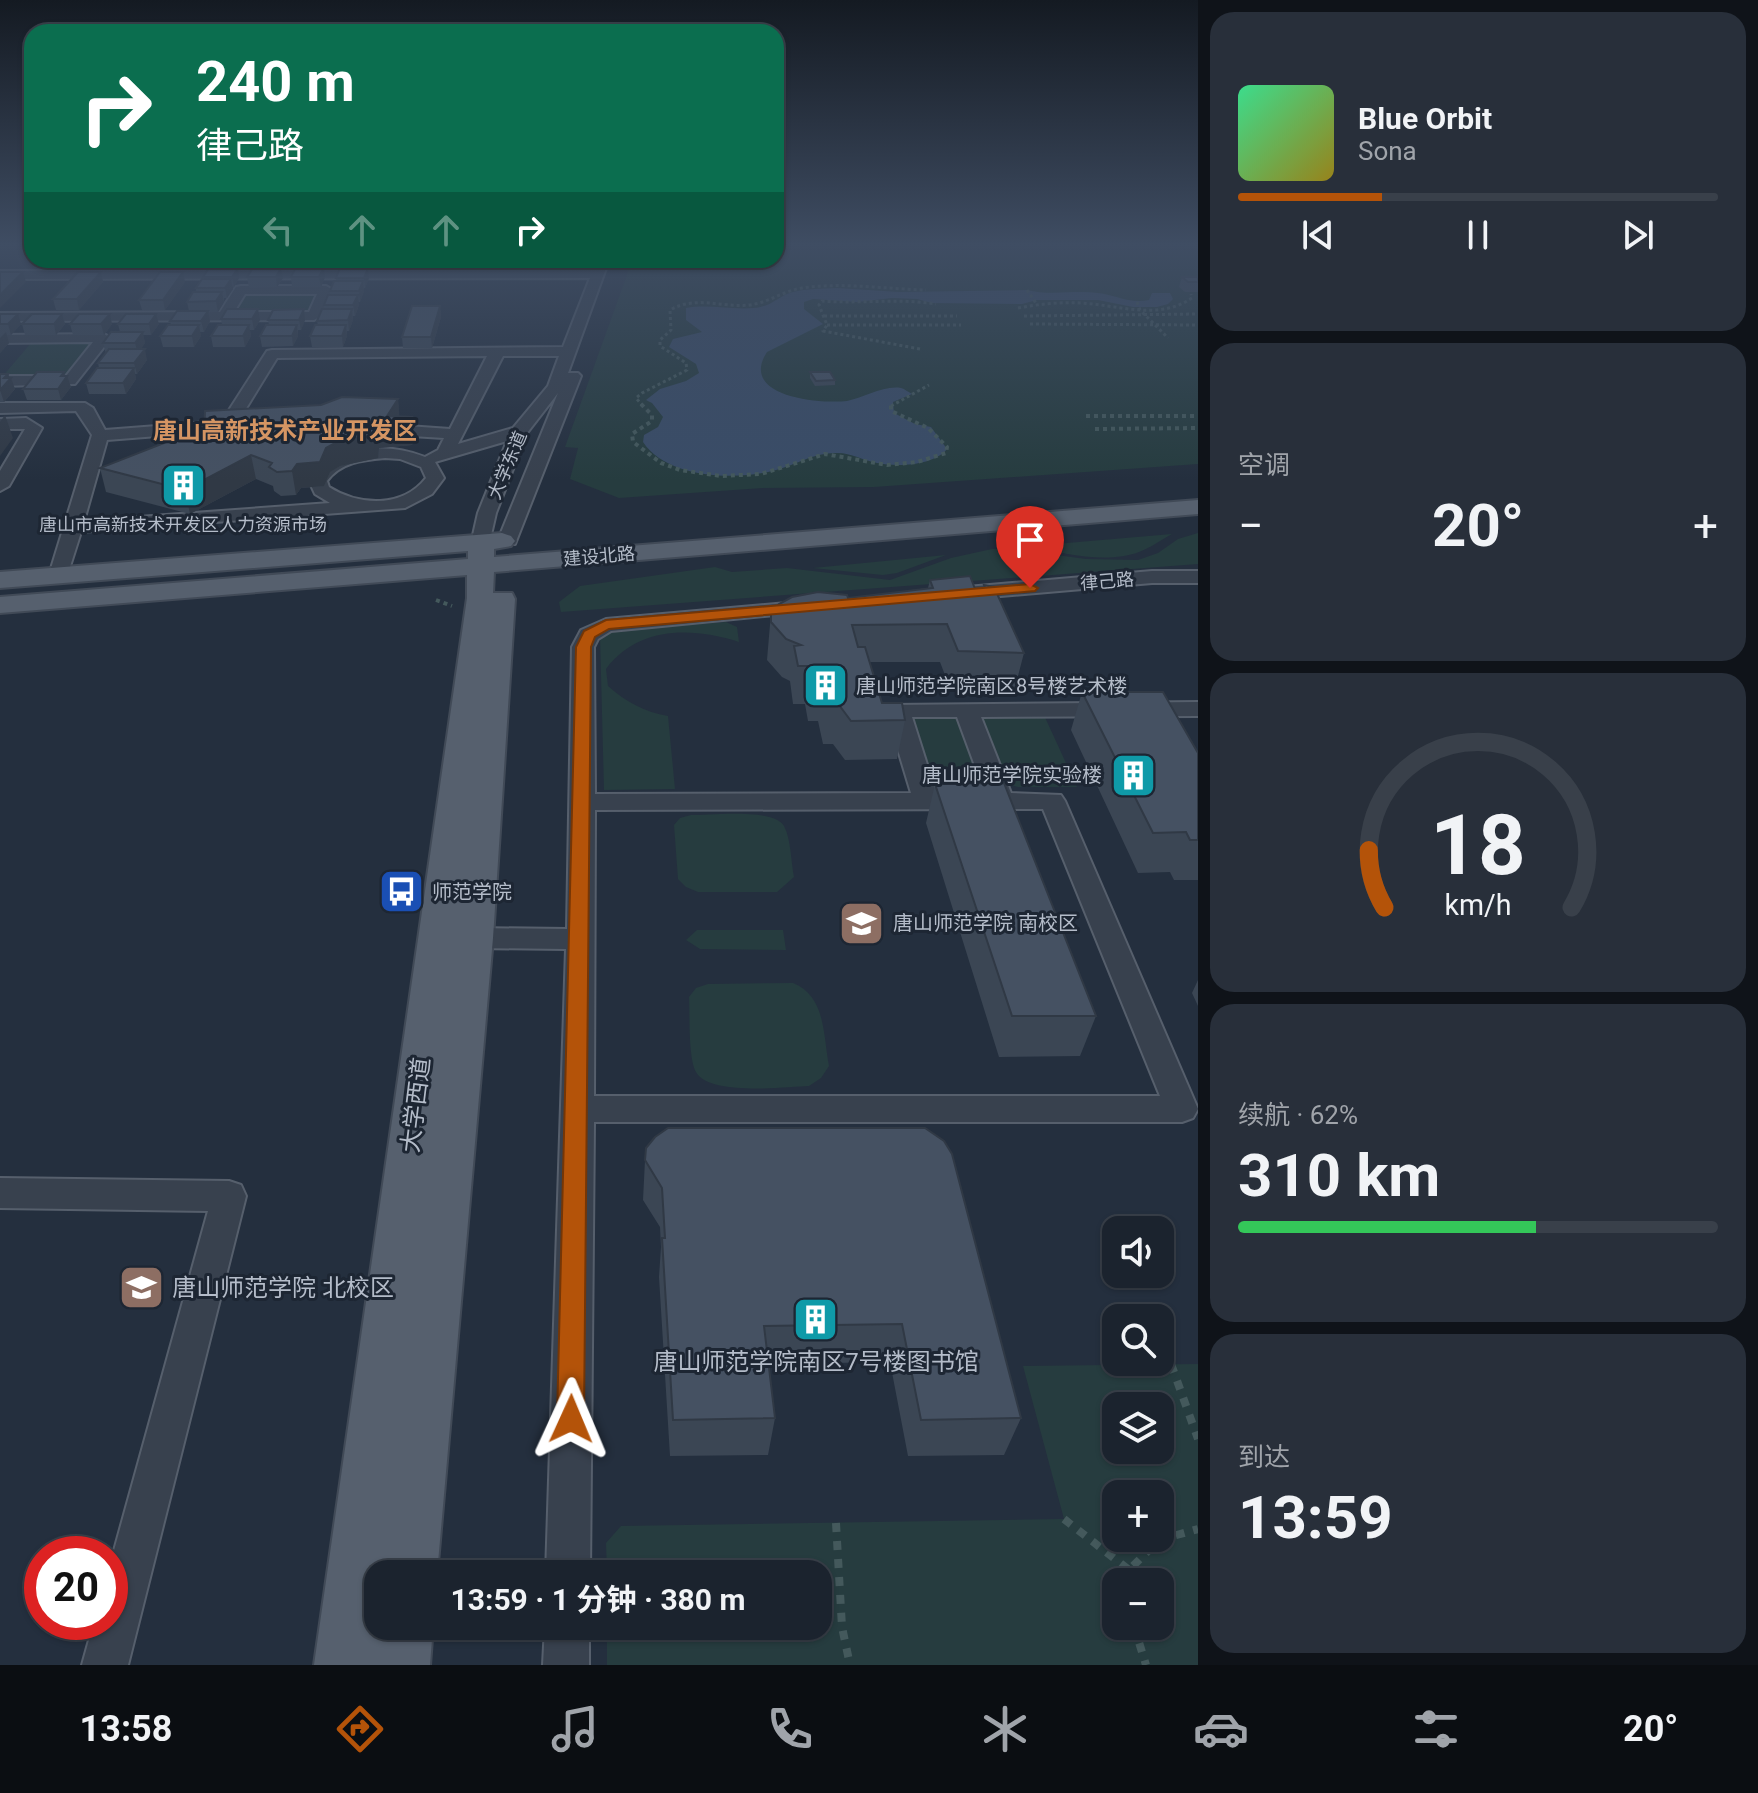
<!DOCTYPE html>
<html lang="zh">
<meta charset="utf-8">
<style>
body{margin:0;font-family:Roboto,"Noto Sans SC",sans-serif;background:#282f3a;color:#f1f3f6;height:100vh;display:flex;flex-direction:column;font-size:30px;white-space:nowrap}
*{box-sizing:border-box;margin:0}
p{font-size:26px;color:#a0a4aa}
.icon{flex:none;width:44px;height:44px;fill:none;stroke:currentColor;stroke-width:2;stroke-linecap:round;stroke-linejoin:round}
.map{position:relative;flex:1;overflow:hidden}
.panel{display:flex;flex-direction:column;gap:12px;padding:12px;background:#0f1319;width:560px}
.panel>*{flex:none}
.top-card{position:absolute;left:24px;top:24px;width:760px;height:244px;border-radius:24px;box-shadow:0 2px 6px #0004,0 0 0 2px #39404a;background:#0b6e4f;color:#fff;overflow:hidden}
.fabs{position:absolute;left:1102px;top:1216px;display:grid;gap:16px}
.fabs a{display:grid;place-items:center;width:72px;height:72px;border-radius:16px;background:#1b232e;box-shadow:0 2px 6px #0004,0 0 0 2px #39404a;font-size:40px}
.speed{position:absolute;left:24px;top:1536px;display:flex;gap:16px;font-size:40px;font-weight:700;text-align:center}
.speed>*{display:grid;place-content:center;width:104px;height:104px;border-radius:50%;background:#1b232e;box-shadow:0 2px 6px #0004,0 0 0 2px #39404a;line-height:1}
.speed .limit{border:12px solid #d22;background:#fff;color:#111}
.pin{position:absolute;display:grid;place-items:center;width:68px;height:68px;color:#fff;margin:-82px -34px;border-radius:50% 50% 50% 0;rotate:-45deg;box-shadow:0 0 8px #0007}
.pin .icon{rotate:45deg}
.me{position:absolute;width:88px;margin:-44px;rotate:1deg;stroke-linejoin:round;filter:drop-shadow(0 0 6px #0008)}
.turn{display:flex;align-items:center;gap:28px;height:168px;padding:0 40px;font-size:36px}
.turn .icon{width:104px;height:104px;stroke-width:2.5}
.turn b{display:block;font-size:56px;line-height:68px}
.lanes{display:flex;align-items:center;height:76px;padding:0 40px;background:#0003;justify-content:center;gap:40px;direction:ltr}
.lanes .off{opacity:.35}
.big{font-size:60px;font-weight:700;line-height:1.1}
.panel .card{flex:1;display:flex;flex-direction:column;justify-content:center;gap:12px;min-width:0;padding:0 28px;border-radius:24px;background:#282f3a}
.panel .dial{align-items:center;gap:0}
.dial svg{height:208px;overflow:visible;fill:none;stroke:#39404a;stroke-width:7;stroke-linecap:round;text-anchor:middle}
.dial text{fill:#f1f3f6;stroke:none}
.song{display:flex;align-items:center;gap:24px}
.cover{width:96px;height:96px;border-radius:12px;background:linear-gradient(135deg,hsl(150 70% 55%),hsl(50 70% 35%))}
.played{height:8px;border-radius:4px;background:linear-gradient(90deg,#b45309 30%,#39404a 30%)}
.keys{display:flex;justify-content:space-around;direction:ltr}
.heat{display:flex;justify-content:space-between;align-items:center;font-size:44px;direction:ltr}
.charge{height:12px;border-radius:6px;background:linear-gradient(90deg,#34c759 62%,#39404a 0)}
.trip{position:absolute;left:364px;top:1560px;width:468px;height:80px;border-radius:24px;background:#1b232e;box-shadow:0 2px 6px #0004,0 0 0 2px #39404a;font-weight:700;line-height:80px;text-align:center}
.menu{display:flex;height:128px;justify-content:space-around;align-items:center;background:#0b0e12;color:#a0a4aa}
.menu .icon{width:56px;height:56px}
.menu .active{color:#b45309}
.menu b{font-size:36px;color:#f1f3f6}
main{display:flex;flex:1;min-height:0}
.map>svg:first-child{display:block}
.green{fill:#263c3f;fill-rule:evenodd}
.water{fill:#394c67}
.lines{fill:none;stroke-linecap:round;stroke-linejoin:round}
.minor-casing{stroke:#565f6c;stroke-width:4}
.major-casing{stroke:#414a57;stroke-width:4}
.path-far2{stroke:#44595c;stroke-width:3;stroke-dasharray:3 3;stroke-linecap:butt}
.path-far1{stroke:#44595c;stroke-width:4;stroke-dasharray:4 4;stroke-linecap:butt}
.path{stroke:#44595c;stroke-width:8;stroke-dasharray:9 9;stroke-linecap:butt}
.minor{fill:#38414e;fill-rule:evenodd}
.major{fill:#56606e;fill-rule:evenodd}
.wall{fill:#3b4654}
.shaded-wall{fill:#303945}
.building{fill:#455162;stroke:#303945;stroke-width:2}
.route{fill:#b45309;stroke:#753606;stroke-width:2}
.labels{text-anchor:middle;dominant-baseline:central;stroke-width:6;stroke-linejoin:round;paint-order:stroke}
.far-street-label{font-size:18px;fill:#b4bcc9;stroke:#1d2633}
.far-poi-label{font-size:18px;fill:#b4bcc9;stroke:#1d2633}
.poi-label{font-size:20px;fill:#b4bcc9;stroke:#1d2633;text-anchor:start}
.far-district-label{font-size:24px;font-weight:bold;fill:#d59563;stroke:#1d2633}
.near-street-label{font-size:24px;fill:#b4bcc9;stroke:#1d2633}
.near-poi-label{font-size:24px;fill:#b4bcc9;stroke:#1d2633;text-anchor:start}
</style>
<main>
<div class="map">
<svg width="1198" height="1665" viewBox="0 0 1198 1665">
<rect width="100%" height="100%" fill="#242f3e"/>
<path class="green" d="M776 251H1198V464L874 487 763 488 619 498 570 479 578 448 565 447 632 261 776 260Z
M244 292H318L308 313H232Z
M31 343H95L69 377H2Z
M1198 533V564L561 612 559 602 580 586 715 567 732 572 787 568 890 580 951 558 992 549H1013L1086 559 1138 560 1158 553 1178 539Z
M1172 534C1161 540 1150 548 1139 552 1107 564 1063 554 1032 546Z
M946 555 897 573 883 575 813 568Z
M726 622 737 627 739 642C692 627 638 626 606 669L608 686C626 702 645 712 668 716L675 789 604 790 600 636 611 631Z
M1043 713 1077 787H1018L1004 783 980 717 983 714Z
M912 714 958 716 981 783 974 789 930 787 909 718Z
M691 815C711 815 774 808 784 826 791 839 791 862 794 877L777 892H698L686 887 678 879 674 825 680 818Z
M697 930H783L786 950 700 949 686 940Z
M793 983C826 996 823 1035 829 1066L821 1078 809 1086C784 1087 709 1096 696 1072 688 1058 690 1015 689 997L696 988 708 984Z
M1198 1364V1665H607V1626H818V1574H607L606 1543 621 1526 1064 1519 1023 1366ZM1116 1406H1160V1450H1116ZM1116 1494H1160V1538H1116ZM1160 1582V1626H1116V1582Z"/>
<path class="water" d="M837 288 899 292 1027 290C1050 296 1075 290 1098 293 1116 295 1129 304 1149 300L1152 293H1170L1173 299 1168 304 1157 307H1133L1098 300H1037L1022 304 932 303 917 299 892 298 857 302 813 299 804 302V309L823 324 767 352C738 397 820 404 847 401 863 398 884 385 901 388 905 389 908 392 912 394L893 402 894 413 915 424 931 427 947 449C933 466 897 467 877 463 862 460 850 452 835 453 813 453 796 465 776 470 738 481 667 479 643 442L644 435 658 427 663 417 652 403 646 400 660 389 686 381 699 373 696 364 669 347 673 339 702 332 686 320V308C709 304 731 310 754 308 771 306 774 300 787 294 802 288 821 289 837 288Z"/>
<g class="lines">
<defs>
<path id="minor" d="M597 260H609L568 373H578L581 376 515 544H501L498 540 558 393 527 433 496 513 488 548H474L471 544 478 513 507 441 435 462 444 478 432 494 405 508 81 532 66 579 59 581 49 575 92 435 76 411 0 413V403H85L93 408 105 430 222 421 267 351 272 350 563 347 590 278 0 279V271L593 270ZM487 356 450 429 379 424 371 429 379 434 444 438 438 450 425 457C387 442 334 444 309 481L315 494 330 503 84 521 107 440 246 429 248 425 246 421 239 420 277 358ZM503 356H559L548 386 513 428 458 444ZM385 458 400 459 421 467 426 478C403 508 359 506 329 487L327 481C341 462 363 460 385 458Z
M241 286H326L333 290 321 316 314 320 0 321V313L220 312 236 287ZM245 294H317L309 312H234Z
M104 334 111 338 75 384 0 386V376H66L93 342 0 343V335Z
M26 418 42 428 9 486 0 491V471L25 429H0V419Z
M1152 571H1198V583H1152L944 601 934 595 944 589Z
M809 601 819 607 816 611 611 631 598 639 594 647 595 794 911 793 886 710 890 705 1198 702V716L981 717 1011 793 1061 795 1065 801 1198 1109 1193 1118 1182 1122H594L590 1574H546L566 949 474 948 464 945 460 938 464 931 474 928 567 929 572 647 581 630 606 619ZM912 717H957L985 793H936ZM1043 809 1160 1096H594L595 810Z
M0 1178 229 1181 241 1185 246 1196 128 1665H82L94 1622H110V1565L208 1211 0 1208Z
M545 1626H589V1665H543Z"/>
<path id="major" d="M1198 500V514L494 572 493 593H512L515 599 493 938 437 1574H378V1626H433L430 1665H314L467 598V575L0 613V597L468 559V551L0 588V572L502 533 511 536 515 541 511 546 494 549V557Z"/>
</defs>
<use href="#minor" class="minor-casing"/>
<use href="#major" class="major-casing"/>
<path class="path-far2" d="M1027 290 1038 306
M1137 302 1140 310 1168 338
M1018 308C1039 304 1060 302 1081 303 1119 305 1158 321 1192 298L1191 294
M824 316H957
M1024 316 1198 314
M1030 324 1198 325
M827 325H961
M920 349 823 331 827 325 819 305 822 301C860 304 898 298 936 304
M643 406 636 398 642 393 687 370 686 363 660 346V340L671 330 670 310C696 295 721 308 749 305 768 303 783 291 802 288 843 282 885 289 926 290
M891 406 929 385"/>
<path class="path-far1" d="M641 404 652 415V421L632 434 633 442 661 463 680 470 721 476 761 474 825 454 887 465 917 462 946 453 947 447 928 428 891 411V404
M1086 416H1198
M1095 429 1198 428
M436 600 452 606"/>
<path class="path" d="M1171 1364 1198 1439
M1064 1519 1129 1570
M836 1523 842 1627 850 1665
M1127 1582 1129 1570 1159 1540 1198 1529
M1134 1626 1146 1665"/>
<use href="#minor" class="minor"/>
<use href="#major" class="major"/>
</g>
<path class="wall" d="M324 267 325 277 321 287H292L291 277Z
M209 268 239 278 234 287H232L233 289 227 298H224V302L218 312H208L210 321 204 332H200L201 336 194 347H163L160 336 171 325 170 321 189 311 187 302 196 292V288L204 279 203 277Z
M281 268 283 278 277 287 249 288 247 277Z
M368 268 369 278 365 288H364V291L360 302H358L359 305 355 316H353V320L349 331H347V336L343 347H312L310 336 318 325 317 321 324 309V305L330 295V291L336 281V278Z
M101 272 103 282 79 310H56L53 299Z
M1182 277H1198V292H1185L1179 287Z
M185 282 165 310H142L139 300Z
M440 306 441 317 432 348H403L402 337Z
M304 309 305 320 301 330H298V336L293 346 262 347 260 336 269 325 268 320Z
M0 314 21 324 11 335H6L9 343 0 353Z
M62 314 65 324 56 335H25L22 324Z
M221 319 260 320 254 330H250L251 336 245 347H213L211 336 222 325Z
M70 324H112L104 335H73Z
M118 324H159L151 335H143L145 343 140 349 147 360 137 374H135L136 379 126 394H89L86 383 99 368 98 363 106 354 103 343 120 332Z
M810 372 835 380V385L815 386 810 378Z
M0 374H8L15 389 4 402H0Z
M65 376 71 387 61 400H27L23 389Z
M398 399 399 417 414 440 412 445 379 448 378 458 340 466 330 472 324 486 301 488 296 495 281 496 274 491 273 486 256 479 190 514 106 492 100 468 321 405Z
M930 580 977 594H982L984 585 1024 653 1014 691 950 688 940 662H870L882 703 905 720 897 759 845 760 833 744H823L818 721H808L805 704H793L790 681 782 677 767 660 771 613 848 598 928 588Z
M1082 692 1198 753V880H1174L1170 872 1138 873 1071 730Z
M935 784 1096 1016 1080 1056 999 1057 926 823Z
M1198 980V1006L1192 993Z
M668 1128 1021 1418 1004 1455 908 1456 890 1362 769 1364 775 1418 768 1455 670 1456 659 1277 661 1247 660 1227 643 1200 645 1160Z"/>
<path class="shaded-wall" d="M324 267 325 277 321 287 319 277Z
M238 268 239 278 234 287 232 277Z
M281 268 283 278 277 287 276 277Z
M368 268 369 278 365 288 364 278Z
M23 272 26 282 0 308V295Z
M101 272 103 282 79 310 77 299Z
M183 272 185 282 165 310 163 300Z
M231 279 233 289 227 298 225 288Z
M363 281 364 291 360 302 359 291Z
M222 292 224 302 218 312 216 301Z
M358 295 359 305 355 316 353 305Z
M440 306 441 317 432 348 431 337Z
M258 309 260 320 254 330 252 319Z
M304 309 305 320 301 330 299 320Z
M352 309 353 320 349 331 348 320Z
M208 311 210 321 204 332 201 321Z
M18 314 21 324 11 335 8 324Z
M62 314 65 324 56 335 54 324Z
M110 314 112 324 104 335 101 324Z
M156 314 159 324 151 335 149 324Z
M199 325 201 336 194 347 192 336Z
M249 325 251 336 245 347 243 336Z
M297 325 298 336 293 346 292 336Z
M346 325 347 336 343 347 342 336Z
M6 332 9 343 0 353V338Z
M143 332 145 343 138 354 135 343Z
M145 349 147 360 137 374 134 363Z
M134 368 136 379 126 394 123 383Z
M64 372 66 378 67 376 71 387 61 400 58 389 61 376Z
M8 374 10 379 11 378 15 389 4 402 0 390 4 378Z
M398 399 400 422 412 417 414 440 412 445 379 448 378 458 340 466 330 472 324 486 301 488 296 495 292 471 297 464 337 442 376 425 387 416Z
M5 415 13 438 0 456V422Z
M251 455 256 479 190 514 185 490Z"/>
<path class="building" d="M296 267H324L319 277H291Z
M209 268H238L232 277H203Z
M253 268H281L276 277H247Z
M340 268H368L364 278H336Z
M0 272H23L0 295Z
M78 272H101L77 299H53Z
M160 272H183L163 300H139Z
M1182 277H1198V282H1188Z
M202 279H231L225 288H196Z
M334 281H363L359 291H330Z
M193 292H222L216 301 187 302Z
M328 295H358L353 305H324Z
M412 306H440L431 337H402Z
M227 309H258L252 319H221Z
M304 309 299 320H268L273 310Z
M322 309H352L348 320 317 321Z
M177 311H208L201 321H170Z
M0 314H18L8 324H0Z
M32 314H62L54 324H22Z
M79 314H110L101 324H70Z
M126 314H156L149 324H118Z
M168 325H199L192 336H160Z
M218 325H249L243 336H211Z
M266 325H297L292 336H260Z
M315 325H346L342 336H310Z
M111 332H143L135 343H103Z
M109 349H145L134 363H98Z
M97 368H134L123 383H86Z
M37 372H64L61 376H67L58 389H23Z
M810 372H830L835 380 816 381Z
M0 374H8L4 378H11L0 390Z
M342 397 398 399 387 416 412 417 410 422 376 425 375 434 337 442 326 448 320 462 297 464 292 471 277 472 269 467 272 463 251 455 185 490 100 468 192 432 204 437 205 411 321 405Z
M970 576 977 594H987L984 585 994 587 1024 653 958 651 947 624 852 625 858 647H865L882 703H902L905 720 851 721 839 705H828L823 683H813L810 666H798L794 646 801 645 786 639 771 622V613L779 604 792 597 818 592 847 595 848 598 933 588 930 580Z
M1082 692H1163L1198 753V840H1190L1186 832 1153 833Z
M1004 783 1096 1016H1012L935 784Z
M668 1128H925L944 1141 952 1154 1021 1418 921 1420 902 1324 764 1326 775 1418 673 1420 662 1238H665L662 1188 645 1160 646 1148 655 1137Z"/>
<linearGradient id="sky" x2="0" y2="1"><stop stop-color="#141a22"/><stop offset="0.51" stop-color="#3f4d63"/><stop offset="1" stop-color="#3f4d63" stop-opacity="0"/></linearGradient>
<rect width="1198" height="480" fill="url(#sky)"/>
<path class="route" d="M1030 584 1038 588 1035 591 609 629 595 637 591 647 584 1419 580 1429 571 1433 561 1429 557 1419 576 647 584 631 606 620Z"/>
<defs>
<symbol id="building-square" viewBox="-11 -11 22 22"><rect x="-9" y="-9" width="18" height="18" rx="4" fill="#0f9aa8" stroke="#1d2633"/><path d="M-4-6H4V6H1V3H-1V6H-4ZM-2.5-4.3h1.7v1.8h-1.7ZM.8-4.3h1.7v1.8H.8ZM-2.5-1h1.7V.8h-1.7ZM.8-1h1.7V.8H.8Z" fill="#fff"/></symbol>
<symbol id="bus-square" viewBox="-11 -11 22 22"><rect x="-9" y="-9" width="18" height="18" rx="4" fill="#1a4fb4" stroke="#1d2633"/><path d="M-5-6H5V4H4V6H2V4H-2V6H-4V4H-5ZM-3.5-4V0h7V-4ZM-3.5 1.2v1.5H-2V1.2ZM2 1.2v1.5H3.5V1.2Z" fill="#fff"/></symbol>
<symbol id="university-square" viewBox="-11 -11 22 22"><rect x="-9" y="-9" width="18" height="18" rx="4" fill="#8d6e63" stroke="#1d2633"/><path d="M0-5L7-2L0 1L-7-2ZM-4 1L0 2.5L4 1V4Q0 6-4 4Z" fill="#fff"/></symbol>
</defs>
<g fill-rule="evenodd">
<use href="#building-square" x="158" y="460" width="51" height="51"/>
<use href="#building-square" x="800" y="660" width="51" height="51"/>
<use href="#building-square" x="1108" y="750" width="51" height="51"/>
<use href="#bus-square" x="376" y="866" width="51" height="51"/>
<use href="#university-square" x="836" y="898" width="51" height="51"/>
<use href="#university-square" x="116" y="1262" width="51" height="51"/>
<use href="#building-square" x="790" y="1294" width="51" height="51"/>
</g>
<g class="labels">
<g class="far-street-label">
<text transform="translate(507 465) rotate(-67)">大学东道</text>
<text transform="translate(599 556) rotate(-5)">建设北路</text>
<text transform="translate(1107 581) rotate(-5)">律己路</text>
</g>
<g class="far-poi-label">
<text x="183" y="524">唐山市高新技术开发区人力资源市场</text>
</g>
<g class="poi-label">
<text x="856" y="686">唐山师范学院南区8号楼艺术楼</text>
<text x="1102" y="775" text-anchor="end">唐山师范学院实验楼</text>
<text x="432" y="892">师范学院</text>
<text x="893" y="923">唐山师范学院 南校区</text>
</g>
<g class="far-district-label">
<text x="285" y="431">唐山高新技术产业开发区</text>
</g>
<g class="near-street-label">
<text transform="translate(416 1105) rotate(-83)">大学西道</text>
</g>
<g class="near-poi-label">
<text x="172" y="1288">唐山师范学院 北校区</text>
<text x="816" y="1362" text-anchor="middle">唐山师范学院南区7号楼图书馆</text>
</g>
</g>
</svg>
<div class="fabs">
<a><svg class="icon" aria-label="sound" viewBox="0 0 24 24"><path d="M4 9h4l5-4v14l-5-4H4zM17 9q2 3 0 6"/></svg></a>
<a><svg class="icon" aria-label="search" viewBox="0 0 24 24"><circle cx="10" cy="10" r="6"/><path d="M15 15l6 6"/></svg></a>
<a><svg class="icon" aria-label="layers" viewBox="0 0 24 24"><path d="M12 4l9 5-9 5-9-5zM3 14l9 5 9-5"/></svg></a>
<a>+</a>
<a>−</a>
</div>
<div class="speed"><div class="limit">20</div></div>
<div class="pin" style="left:1030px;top:588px;background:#d93025"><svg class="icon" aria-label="arrive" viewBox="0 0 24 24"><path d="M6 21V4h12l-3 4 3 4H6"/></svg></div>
<svg class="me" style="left:571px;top:1419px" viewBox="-20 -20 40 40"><path d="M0-17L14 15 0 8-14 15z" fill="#b45309" stroke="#fff" stroke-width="4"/></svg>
<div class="trip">13:59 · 1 分钟 · 380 m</div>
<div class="top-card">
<div class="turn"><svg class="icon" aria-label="right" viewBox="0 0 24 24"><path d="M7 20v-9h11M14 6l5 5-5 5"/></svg><div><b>240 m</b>律己路</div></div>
<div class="lanes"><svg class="icon off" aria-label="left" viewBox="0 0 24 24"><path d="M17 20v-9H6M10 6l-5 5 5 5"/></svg><svg class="icon off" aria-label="ahead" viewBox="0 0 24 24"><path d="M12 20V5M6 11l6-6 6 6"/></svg><svg class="icon off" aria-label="ahead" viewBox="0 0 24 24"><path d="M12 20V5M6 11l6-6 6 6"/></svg><svg class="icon" aria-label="right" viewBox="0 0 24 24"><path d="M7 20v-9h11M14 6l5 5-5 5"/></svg></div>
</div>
</div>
<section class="panel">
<div class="card">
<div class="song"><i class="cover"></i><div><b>Blue Orbit</b><p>Sona</p></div></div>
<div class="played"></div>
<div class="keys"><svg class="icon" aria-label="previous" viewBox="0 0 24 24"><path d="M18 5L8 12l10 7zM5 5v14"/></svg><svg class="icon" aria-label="pause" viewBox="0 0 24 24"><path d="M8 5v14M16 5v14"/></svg><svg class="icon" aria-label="next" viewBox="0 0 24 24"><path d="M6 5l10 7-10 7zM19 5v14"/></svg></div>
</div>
<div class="card"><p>空调</p>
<div class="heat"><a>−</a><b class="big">20°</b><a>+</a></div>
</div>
<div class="card dial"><svg viewBox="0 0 100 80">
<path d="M14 69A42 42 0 1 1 86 69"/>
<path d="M14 69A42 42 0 0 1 8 47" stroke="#b45309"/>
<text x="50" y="56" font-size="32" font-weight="700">18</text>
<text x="50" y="72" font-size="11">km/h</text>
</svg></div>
<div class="card"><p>续航 · 62%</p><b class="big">310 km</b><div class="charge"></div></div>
<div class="card"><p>到达</p><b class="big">13:59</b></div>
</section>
</main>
<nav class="menu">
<b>13:58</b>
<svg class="icon active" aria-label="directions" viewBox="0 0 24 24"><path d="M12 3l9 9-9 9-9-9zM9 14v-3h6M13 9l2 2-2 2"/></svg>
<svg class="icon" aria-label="music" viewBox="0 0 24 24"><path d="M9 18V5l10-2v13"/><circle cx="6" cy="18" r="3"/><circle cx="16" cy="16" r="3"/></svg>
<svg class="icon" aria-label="phone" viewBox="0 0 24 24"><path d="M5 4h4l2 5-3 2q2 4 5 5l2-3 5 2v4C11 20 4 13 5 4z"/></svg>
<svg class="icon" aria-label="climate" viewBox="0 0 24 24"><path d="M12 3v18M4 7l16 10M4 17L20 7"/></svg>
<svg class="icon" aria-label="car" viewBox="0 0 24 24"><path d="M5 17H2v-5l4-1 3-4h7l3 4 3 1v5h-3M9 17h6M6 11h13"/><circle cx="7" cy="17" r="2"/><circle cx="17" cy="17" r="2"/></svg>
<svg class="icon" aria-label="filters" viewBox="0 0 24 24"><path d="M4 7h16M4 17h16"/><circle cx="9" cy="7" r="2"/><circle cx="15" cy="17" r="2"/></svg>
<b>20°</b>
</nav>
